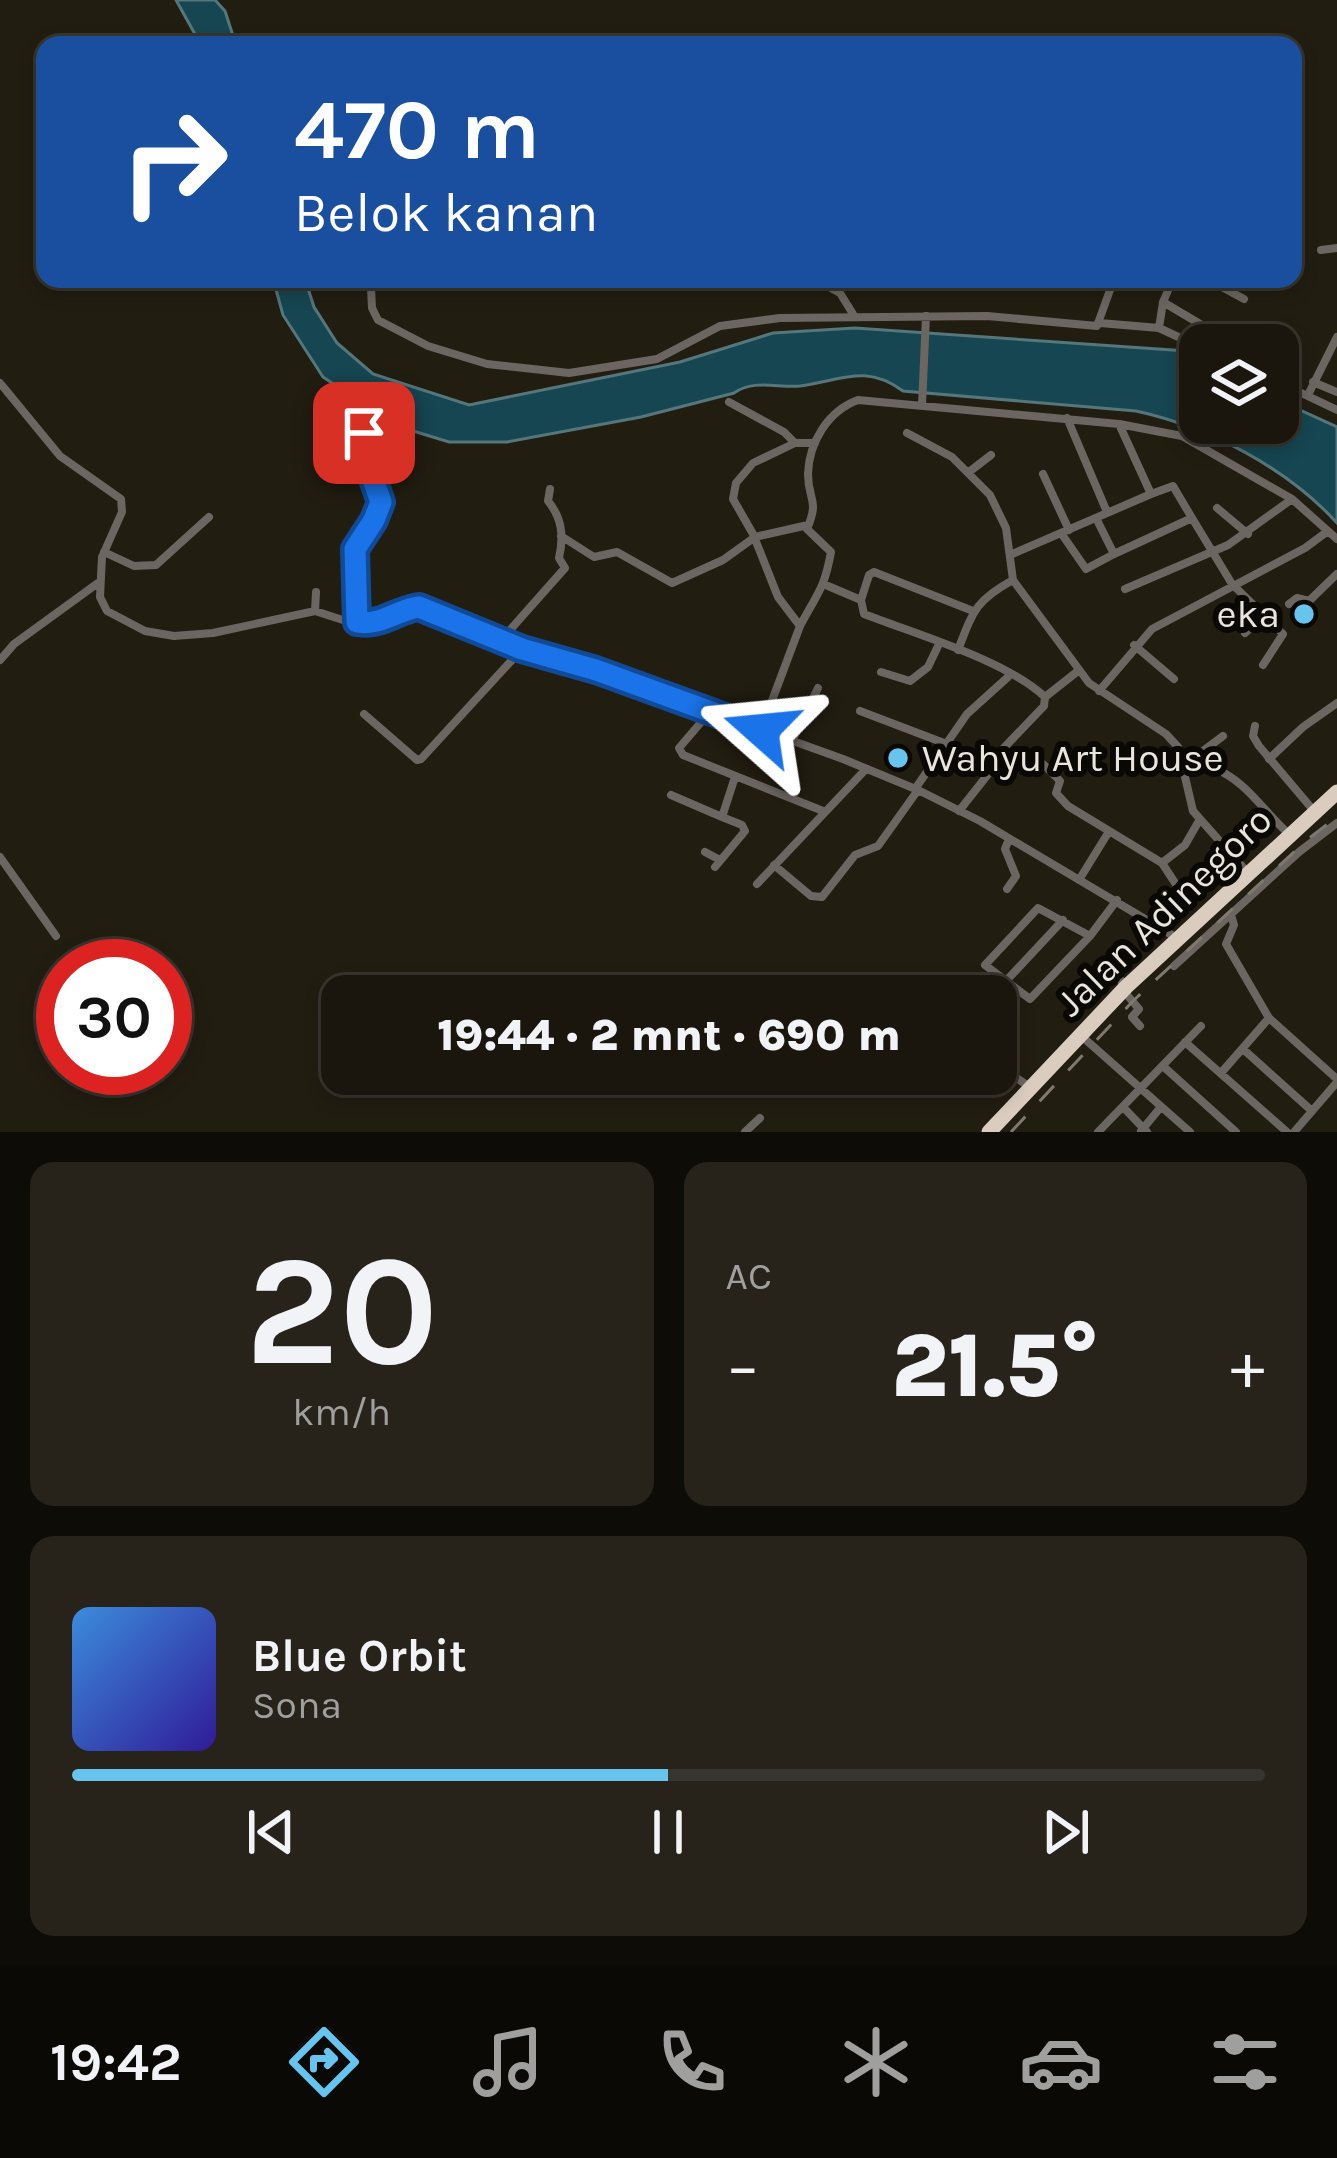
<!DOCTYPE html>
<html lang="id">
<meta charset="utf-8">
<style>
body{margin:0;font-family:Karla,sans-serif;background:#27231b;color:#f1f3f6;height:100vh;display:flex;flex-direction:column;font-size:45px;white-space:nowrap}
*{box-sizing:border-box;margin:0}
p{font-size:39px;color:#9f9f9d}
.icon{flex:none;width:66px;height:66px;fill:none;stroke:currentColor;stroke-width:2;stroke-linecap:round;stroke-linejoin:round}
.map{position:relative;height:1132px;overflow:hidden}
.sheet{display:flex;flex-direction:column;gap:30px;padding:30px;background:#0e0c07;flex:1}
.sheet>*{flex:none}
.banner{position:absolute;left:36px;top:36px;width:1266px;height:252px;border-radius:24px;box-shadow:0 6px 18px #0003,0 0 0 3px #38352e;background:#1a4fa0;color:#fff;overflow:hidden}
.controls{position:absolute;left:1179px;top:324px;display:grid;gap:24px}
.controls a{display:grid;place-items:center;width:120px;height:120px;border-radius:24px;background:#1a160d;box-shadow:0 6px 18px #0003,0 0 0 3px #38352e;font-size:60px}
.speed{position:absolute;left:36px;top:939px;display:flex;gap:24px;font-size:60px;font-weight:700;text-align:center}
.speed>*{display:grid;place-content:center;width:156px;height:156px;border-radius:50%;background:#1a160d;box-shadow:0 6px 18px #0003,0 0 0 3px #38352e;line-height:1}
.speed .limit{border:18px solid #d22;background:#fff;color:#111}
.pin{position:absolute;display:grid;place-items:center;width:102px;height:102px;color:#fff;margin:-51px;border-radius:24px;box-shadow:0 6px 18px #0006}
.me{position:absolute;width:132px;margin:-66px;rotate:288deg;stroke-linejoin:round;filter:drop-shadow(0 0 9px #0008)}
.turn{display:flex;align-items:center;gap:42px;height:252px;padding:0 60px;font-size:54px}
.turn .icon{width:156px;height:156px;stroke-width:2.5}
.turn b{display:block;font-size:84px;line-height:102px}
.big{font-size:90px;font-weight:800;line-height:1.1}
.sheet .tile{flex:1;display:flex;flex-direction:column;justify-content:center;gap:18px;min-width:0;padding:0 42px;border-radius:24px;background:#27231b}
.sheet .dial{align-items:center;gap:0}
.dial b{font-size:156px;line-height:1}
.song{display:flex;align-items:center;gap:36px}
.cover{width:144px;height:144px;border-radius:18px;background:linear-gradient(135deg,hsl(210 70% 55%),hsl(250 70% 35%))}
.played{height:12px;border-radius:6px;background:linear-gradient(90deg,#67c4ef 50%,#38352e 50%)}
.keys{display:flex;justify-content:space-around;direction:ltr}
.heat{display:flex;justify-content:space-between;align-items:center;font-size:66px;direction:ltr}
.sheet .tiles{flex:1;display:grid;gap:30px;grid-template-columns:1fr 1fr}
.tile:last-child{grid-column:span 2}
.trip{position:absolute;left:321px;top:975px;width:696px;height:120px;border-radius:24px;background:#1a160d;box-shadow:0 6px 18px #0003,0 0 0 3px #38352e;font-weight:800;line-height:120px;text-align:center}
.menu{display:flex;height:192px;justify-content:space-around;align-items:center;background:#0a0905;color:#9f9f9d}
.menu .icon{width:84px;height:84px}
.menu .on{color:#67c4ef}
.menu b{font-size:54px;color:#f1f3f6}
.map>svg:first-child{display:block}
.water{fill:#154651;stroke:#55767b;stroke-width:3}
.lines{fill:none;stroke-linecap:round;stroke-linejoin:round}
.street{stroke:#6b6661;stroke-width:8}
.highway{stroke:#daccbf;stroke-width:15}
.rail{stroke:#7d796f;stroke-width:3;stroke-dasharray:21 21;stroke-linecap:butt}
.route-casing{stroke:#114b97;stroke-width:30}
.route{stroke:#1a73e8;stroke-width:21}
.poi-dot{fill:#67c4ef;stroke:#0a0804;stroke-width:4.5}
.labels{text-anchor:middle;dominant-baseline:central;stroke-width:12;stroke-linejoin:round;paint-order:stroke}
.poi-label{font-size:39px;fill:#e9e5dd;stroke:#0a0804;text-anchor:end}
.street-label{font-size:39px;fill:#e9e5dd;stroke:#0a0804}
</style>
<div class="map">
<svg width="1337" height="1132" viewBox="0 0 1337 1132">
<rect width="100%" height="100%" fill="#221d11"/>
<path class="water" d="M176 0H215L225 11 236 45H201Z
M273 279H305L314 307 337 343 373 374 469 405 680 362 773 333 855 328 1187 351 1200 358V423H1278V400L1337 427V523C1287 468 1209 427 1136 411L903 391C865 363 840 381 800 386 778 388 753 379 734 393L641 417 507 442H449L410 430 370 409 323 377 283 315Z"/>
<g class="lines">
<path class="street" d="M1321 250 1337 248
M815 279 840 293 853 314
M1207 279 1244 299
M371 288 372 308 378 320 428 346 487 364 569 373 657 359 720 326 780 318 987 316 1097 326 1114 279
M1163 302 1222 337
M1100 323 1159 328 1200 347
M1159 328 1163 302 1173 279
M1278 382 1337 410
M1313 382 1337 392
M0 383 60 456 121 499 122 512 102 557 100 597 107 611 145 631 174 636 213 633 315 611 349 622 374 624 405 608 419 607 522 649 596 670 843 759 918 790 980 821 1177 938
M1308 395 1337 337
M729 402 784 432 795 443
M922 406 926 316
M1067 418 1107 512
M1119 424 1182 436 1292 499
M907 433 952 457 990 495 1006 528 1013 580 1089 683 1166 734 1178 747 1193 811 1247 872
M969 472 991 455
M1043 474 1069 530
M1151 494 1173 486 1192 518
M1217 508 1248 534
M1096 518 1114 554 1192 518 1232 584 1283 634 1263 665
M1061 533 1086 569 1114 554
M561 536 594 557 617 552 672 583 723 560 755 537 808 525
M104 552 134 566 156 565 209 517
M828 586 861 600 869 575 874 572 973 611
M1125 589 1228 545 1292 499 1337 539
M861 600 864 614C918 635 1005 660 1045 697L1044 706 998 754 993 768 959 811
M1289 604 1297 598 1309 601 1337 574
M315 611 316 592
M357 622 355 549 380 511 381 502 362 446 367 414
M800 626C818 592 824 590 831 552L807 529C820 498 808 502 808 474 809 442 828 411 858 400L1119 424 1151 494 1010 555
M1245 633 1262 617
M502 639 565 568 559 558C564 536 562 518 548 501L550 489
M1134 645 1174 679
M958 650C973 611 976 600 1013 580
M0 660 14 644 98 583
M881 672 910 681 928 667 939 644
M1099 691 1152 629 1305 548 1328 531
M1045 697 1078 671
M860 711 944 743
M709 713 679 748 683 755 823 811
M364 714 417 760 421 759 522 649
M1255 726 1253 736 1259 746 1314 811
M761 730 800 626 778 597 753 534 733 499 736 483 753 463 795 443H815
M792 741 818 688
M1269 759 1303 727 1337 703
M1043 764 1060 781 1056 793 1068 806 1162 863 1185 845 1200 819
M1183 766 1223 736
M1224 773C1251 788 1265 813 1289 834
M915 789 967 714 1008 677
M671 795 722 817 735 777
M705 852 720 860
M0 857 56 936
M1162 863 1181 892
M774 865 811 896 822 897 855 855 878 846 918 790
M715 867 745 831 742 825 722 817
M1079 880 1108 833
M757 884 866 769
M1007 889 1016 876 1005 849 1009 839
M1231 915 1234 925 1226 944 1269 1018 1337 1079
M1090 936 1038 908 985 965 1030 999 1090 936 1117 900
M1110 966 1125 986
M1174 966 1299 852 1337 823
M1006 981 1063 920
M1128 996 1139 1009 1132 1017 1140 1026
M1086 1040 1190 1132
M1185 1042 1287 1132
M1243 1049 1312 1111
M1164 1067 1236 1132
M1221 1073 1269 1018
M1012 1075 1030 1087
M1124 1108 1147 1132
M1141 1131 1160 1108
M745 1132 760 1118
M1098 1132 1201 1026
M1294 1132 1337 1082"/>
<path class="highway" d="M989 1132 1126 987 1337 792"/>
<path class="rail" d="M1011 1132 1133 1001 1308 839 1337 817"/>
</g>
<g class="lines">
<defs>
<path id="route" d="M364 433 363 451 381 502 374 520 355 549 357 622C382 626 396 610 419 607L522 649 596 670 761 730"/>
</defs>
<use href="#route" class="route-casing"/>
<use href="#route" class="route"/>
</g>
<g class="poi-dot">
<circle cx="1304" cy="614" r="12"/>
<circle cx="898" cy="758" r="12"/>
</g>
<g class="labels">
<g class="poi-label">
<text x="1280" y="614">eka</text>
<text x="922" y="758" text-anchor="start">Wahyu Art House</text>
</g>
<g class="street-label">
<text transform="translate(1164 911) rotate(-44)">Jalan Adinegoro</text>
</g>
</g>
</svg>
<div class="controls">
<a><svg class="icon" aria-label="layers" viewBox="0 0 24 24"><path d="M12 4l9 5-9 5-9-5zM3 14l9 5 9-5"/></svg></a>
</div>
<div class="speed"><div class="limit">30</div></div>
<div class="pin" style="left:364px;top:433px;background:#d93025"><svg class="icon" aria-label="arrive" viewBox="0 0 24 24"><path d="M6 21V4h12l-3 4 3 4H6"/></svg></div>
<svg class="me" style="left:761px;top:730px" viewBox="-20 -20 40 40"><path d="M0-17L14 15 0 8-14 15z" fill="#1a73e8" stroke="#fff" stroke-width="4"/></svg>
<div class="trip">19:44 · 2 mnt · 690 m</div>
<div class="banner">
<div class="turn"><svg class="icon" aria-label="right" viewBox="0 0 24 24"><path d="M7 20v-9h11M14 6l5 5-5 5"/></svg><div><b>470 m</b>Belok kanan</div></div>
</div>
</div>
<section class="sheet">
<div class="tiles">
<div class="tile dial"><b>20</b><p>km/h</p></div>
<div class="tile"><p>AC</p>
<div class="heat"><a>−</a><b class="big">21.5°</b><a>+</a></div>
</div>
<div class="tile">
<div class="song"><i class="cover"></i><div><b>Blue Orbit</b><p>Sona</p></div></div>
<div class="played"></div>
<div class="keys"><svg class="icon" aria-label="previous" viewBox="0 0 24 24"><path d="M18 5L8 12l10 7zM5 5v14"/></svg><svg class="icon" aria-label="pause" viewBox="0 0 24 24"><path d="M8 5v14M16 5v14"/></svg><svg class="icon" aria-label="next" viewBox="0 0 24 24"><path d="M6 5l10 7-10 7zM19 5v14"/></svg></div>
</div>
</div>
</section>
<nav class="menu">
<b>19:42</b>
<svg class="icon on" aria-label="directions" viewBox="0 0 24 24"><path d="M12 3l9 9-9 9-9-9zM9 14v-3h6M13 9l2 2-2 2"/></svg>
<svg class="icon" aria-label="music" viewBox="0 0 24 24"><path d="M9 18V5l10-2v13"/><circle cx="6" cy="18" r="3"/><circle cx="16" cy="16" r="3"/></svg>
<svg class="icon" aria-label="phone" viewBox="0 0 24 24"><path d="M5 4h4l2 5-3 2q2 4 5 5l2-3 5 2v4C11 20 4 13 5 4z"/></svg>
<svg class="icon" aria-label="climate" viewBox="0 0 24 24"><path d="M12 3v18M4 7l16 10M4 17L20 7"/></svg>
<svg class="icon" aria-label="car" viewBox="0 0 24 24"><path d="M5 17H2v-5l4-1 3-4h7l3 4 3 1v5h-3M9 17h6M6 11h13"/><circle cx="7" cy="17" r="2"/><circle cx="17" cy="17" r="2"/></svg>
<svg class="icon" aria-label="filters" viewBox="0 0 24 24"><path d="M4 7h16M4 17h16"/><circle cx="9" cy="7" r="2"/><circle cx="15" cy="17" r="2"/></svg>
</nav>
